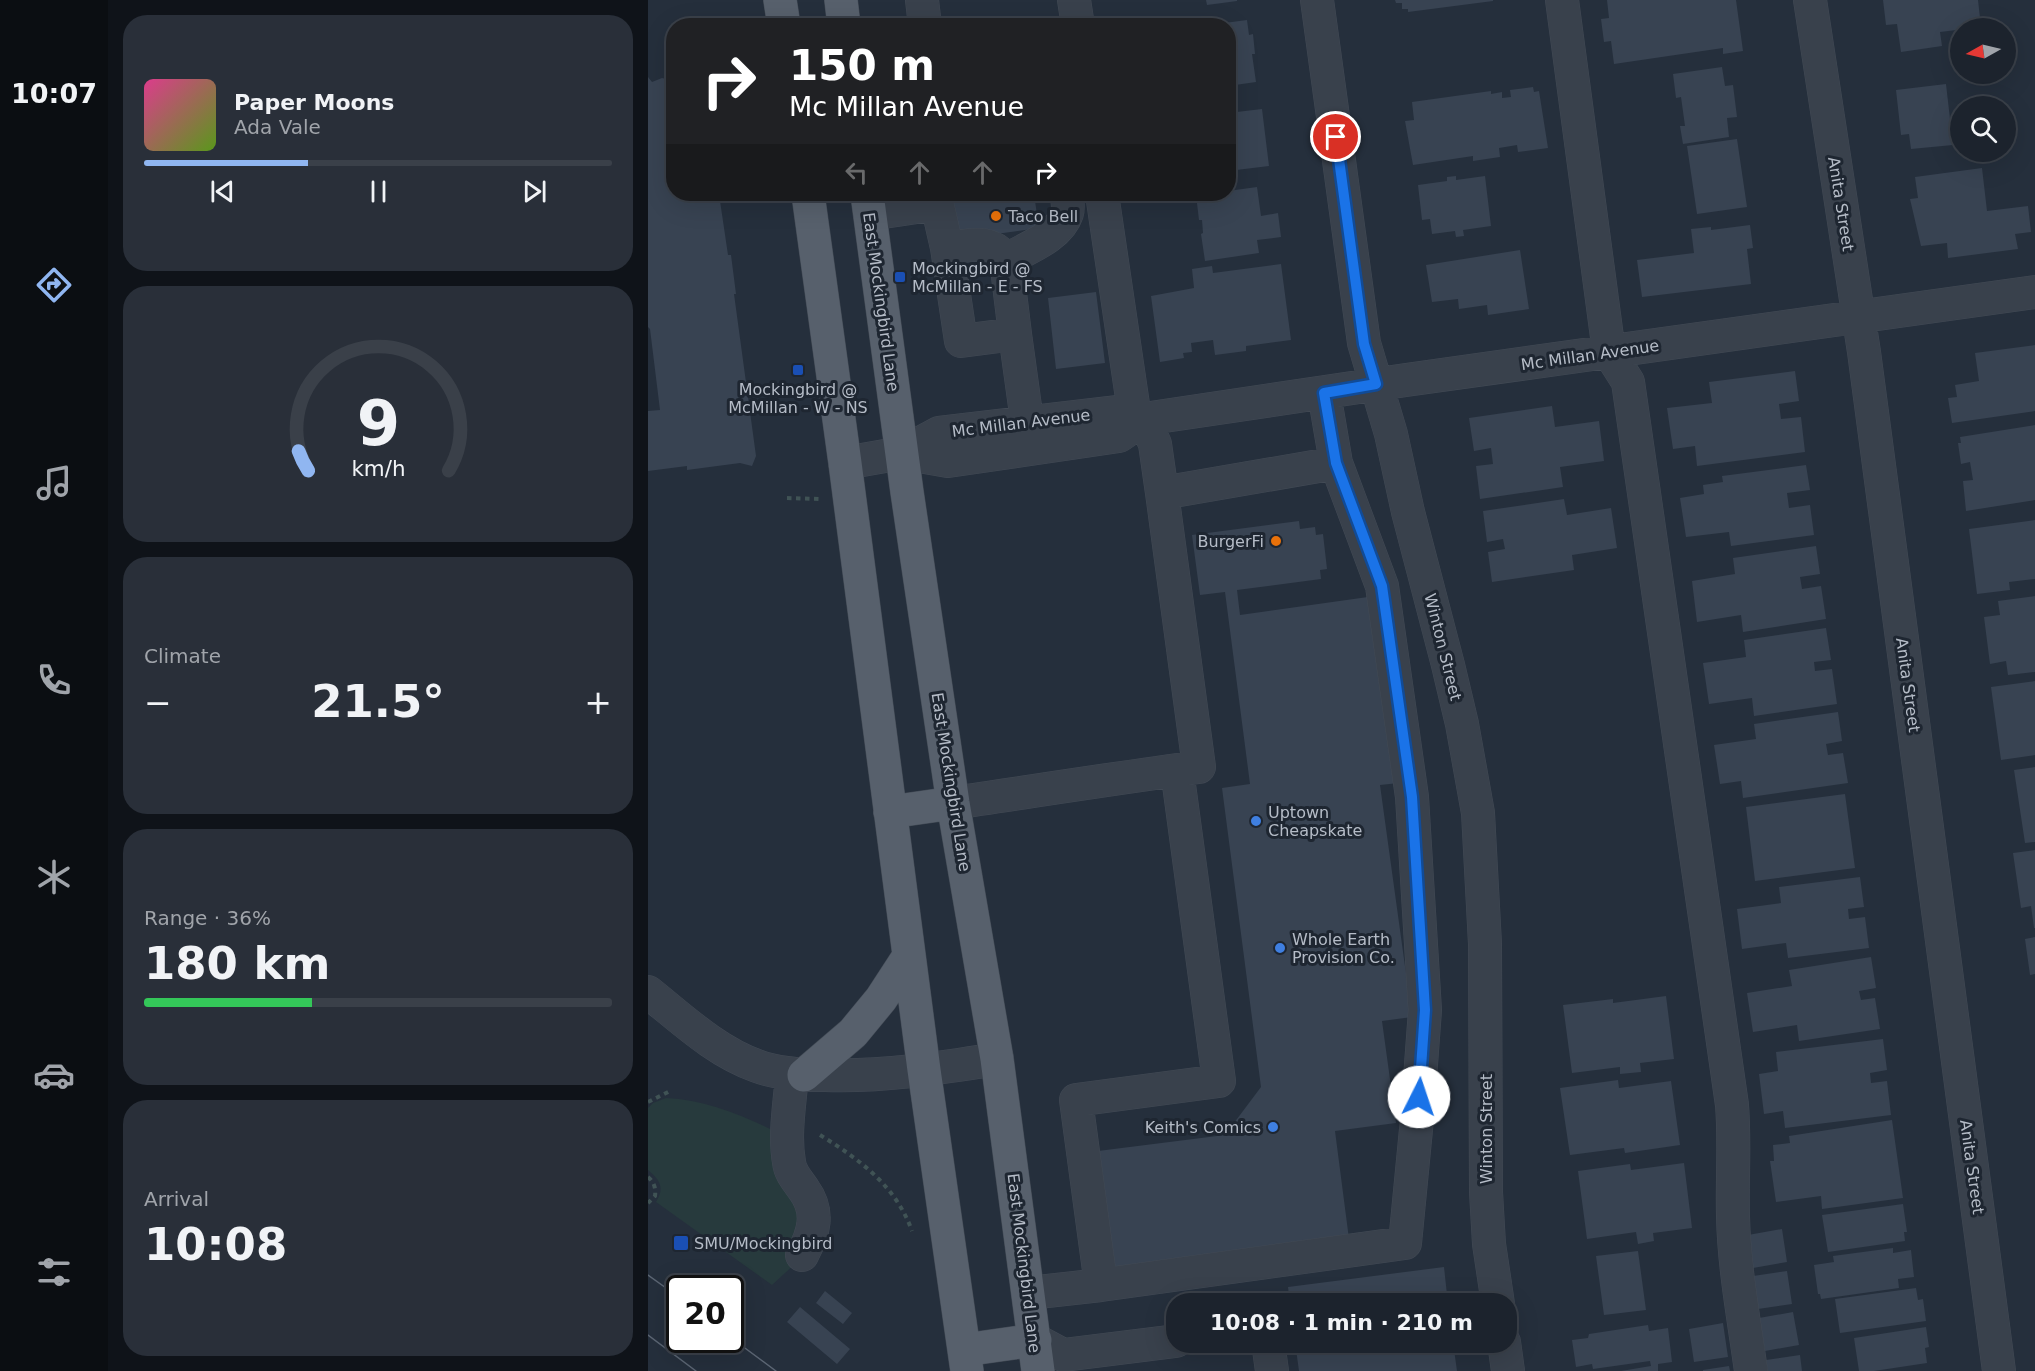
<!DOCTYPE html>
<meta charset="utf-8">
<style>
body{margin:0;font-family:"DejaVu Sans",sans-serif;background:#292f39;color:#f1f3f6;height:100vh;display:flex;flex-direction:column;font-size:22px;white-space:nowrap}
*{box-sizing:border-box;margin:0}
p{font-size:20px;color:#a0a4aa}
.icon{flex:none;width:33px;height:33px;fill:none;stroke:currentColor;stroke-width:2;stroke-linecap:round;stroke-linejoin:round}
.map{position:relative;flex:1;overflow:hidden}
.drawer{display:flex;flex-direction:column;gap:15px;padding:15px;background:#0f1319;width:540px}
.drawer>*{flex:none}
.hud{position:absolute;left:18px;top:18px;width:570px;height:183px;border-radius:24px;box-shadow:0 6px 24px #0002,0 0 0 2px #3a4049;background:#202124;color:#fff;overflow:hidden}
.needle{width:39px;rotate:262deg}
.fabs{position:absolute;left:1302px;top:18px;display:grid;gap:12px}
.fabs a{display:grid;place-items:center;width:66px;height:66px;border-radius:50%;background:#1c232d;box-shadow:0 6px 24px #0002,0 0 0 2px #3a4049;font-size:30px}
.speed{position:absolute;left:18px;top:1275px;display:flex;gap:12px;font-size:30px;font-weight:700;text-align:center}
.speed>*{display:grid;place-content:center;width:78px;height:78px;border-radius:50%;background:#1c232d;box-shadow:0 6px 24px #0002,0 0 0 2px #3a4049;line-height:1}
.speed .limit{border:3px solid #111;border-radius:9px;background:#fff;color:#111}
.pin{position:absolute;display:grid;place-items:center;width:51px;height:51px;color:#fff;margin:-26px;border:3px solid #fff;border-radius:50%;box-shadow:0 2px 6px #0007}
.me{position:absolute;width:66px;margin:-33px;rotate:4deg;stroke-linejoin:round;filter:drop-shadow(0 0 4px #0008)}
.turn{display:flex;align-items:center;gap:21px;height:126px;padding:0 24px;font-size:27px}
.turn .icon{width:78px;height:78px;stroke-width:2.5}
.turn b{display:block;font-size:42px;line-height:51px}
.lanes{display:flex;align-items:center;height:57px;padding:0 24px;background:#0003;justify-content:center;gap:30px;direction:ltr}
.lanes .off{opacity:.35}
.big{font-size:45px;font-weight:600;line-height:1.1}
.drawer .card{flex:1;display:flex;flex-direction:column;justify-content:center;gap:9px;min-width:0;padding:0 21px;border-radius:24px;background:#292f39}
.drawer .dial{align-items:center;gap:0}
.dial svg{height:156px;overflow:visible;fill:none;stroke:#3a4049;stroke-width:7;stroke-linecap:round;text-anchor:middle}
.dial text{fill:#f1f3f6;stroke:none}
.song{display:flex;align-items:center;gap:18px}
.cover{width:72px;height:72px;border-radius:9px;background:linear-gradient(135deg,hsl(330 70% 55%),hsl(90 70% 35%))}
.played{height:6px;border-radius:3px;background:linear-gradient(90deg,#90b6f1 35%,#3a4049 35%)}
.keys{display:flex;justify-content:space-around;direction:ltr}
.heat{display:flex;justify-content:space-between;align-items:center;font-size:33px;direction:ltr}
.charge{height:9px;border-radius:4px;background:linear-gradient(90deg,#34c759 36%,#3a4049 0)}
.trip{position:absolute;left:518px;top:1293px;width:351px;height:60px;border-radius:24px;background:#1c232d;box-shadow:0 6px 24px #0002,0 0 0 2px #3a4049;font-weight:600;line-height:60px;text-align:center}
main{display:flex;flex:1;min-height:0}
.tab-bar{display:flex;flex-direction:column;width:108px;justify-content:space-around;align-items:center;background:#0b0e12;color:#a0a4aa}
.tab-bar .icon{width:42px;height:42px}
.tab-bar .on{color:#90b6f1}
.tab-bar b{font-size:27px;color:#f1f3f6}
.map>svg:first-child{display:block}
.green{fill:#273a3d}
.building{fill:#384352}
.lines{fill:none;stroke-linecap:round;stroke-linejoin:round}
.minor-casing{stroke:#424a55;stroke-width:34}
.major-casing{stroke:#424a55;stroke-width:34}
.path{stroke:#405355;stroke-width:4;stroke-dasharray:4.5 4.5;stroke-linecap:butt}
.minor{stroke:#39414c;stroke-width:33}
.major{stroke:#57606c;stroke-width:33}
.tram{stroke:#5b6573;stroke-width:1.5}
.route-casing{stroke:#114b97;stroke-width:15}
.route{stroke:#1a73e8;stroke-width:10}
.food-dot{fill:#e8710a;stroke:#1e2631;stroke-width:2}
.transit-dot{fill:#1a4fb4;stroke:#1e2631;stroke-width:2}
.shop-dot{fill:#3f7fe0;stroke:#1e2631;stroke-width:2}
.labels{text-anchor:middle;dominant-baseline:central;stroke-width:6;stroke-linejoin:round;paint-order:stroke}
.street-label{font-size:16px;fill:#b5bcc7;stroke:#1e2631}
.poi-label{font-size:16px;fill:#b5bcc7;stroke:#1e2631;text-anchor:start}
</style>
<main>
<nav class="tab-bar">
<b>10:07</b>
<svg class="icon on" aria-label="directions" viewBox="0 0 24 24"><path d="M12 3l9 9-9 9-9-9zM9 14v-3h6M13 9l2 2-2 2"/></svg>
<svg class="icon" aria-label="music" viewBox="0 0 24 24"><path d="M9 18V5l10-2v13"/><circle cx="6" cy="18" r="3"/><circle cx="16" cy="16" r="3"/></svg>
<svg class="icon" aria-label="phone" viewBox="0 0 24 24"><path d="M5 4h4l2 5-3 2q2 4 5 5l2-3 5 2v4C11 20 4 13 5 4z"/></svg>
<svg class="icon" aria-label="climate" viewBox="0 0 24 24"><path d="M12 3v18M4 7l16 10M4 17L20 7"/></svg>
<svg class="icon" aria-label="car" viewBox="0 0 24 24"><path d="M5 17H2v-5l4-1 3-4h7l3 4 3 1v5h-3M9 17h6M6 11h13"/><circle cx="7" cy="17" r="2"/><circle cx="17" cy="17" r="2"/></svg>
<svg class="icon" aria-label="filters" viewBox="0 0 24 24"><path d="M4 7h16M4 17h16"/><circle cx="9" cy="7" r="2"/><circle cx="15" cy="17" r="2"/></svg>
</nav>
<section class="drawer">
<div class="card">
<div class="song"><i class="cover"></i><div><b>Paper Moons</b><p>Ada Vale</p></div></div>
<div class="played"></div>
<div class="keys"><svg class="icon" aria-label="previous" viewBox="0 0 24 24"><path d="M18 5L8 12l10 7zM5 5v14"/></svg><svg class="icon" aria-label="pause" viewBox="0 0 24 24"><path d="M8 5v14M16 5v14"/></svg><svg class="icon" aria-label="next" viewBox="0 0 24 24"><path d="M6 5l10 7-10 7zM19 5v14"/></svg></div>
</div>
<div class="card dial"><svg viewBox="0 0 100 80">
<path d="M14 69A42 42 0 1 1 86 69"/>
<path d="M14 69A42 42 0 0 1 9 59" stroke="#90b6f1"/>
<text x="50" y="56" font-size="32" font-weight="700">9</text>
<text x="50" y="72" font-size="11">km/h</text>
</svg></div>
<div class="card"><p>Climate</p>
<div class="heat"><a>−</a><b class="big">21.5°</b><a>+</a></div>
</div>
<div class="card"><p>Range · 36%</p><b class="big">180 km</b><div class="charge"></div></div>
<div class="card"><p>Arrival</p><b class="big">10:08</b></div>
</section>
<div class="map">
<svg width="1387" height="1371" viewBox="0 0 1387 1371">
<rect width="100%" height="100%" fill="#252f3c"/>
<path class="green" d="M18 1098C58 1100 95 1115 130 1133L154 1197 149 1262 124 1285 8 1202C17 1188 12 1180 0 1170V1108L5 1103Z"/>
<path class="building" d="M558 0H589V1L559 5Z
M747 0H845V1L760 12V9H754V3H748Z
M959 0H1088L1095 51 1075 54V48L966 64 963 41 956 42 953 19 961 18Z
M1235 0H1330L1333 27 1292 32 1294 46 1253 52 1249 24 1238 25Z
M565 19 566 26H530L529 24Z
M599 20 601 35 605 34 607 54H604L608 82 580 86V26L569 24Z
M1074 67 1077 86 1085 85 1089 117 1079 118 1081 137 1035 144 1032 126H1037L1033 97 1028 98 1025 74Z
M0 77 4 82 14 78 22 80 26 87V194H71L80 255H83L88 294H86L108 456 104 466 92 463 39 470V466L0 471V411L12 410 2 329 0 327Z
M1298 84 1305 145 1263 149 1261 134 1253 135 1248 90Z
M885 87 886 92 891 91 900 148 870 152 869 145 851 148 852 157 825 161V156L765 165 757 121 766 120 764 102 843 91V94L854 92V98L863 97 862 90Z
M614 109 621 166 580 171V113Z
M1089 139 1099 207 1049 214 1039 146Z
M1334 168 1339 211 1380 206 1383 232 1367 234 1370 249 1300 258 1299 243 1273 246 1262 199 1270 198 1267 177Z
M808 176V180L837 176 843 226 815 230 816 236 808 237 807 231 784 234 782 219 774 220 770 185 799 181V177Z
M609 187 613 216 630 213 633 237 609 240 611 253 557 261 553 234 555 233 554 220H551L548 195 580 194V191Z
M304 194H386L391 228 311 239Z
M1102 225 1105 248 1099 249 1103 284 994 297 989 260 1046 253 1043 229 1063 227V230Z
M872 250 881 309 840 315 839 305 811 309 810 299 784 302 778 265Z
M633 264 643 340 598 346V351L567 355 565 340 543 343 544 352 535 353 536 358 512 362 503 296 546 288 544 269 564 266 565 273Z
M448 292 457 363 408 369 400 298Z
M1387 345V411L1304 423 1300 398 1309 397 1307 385 1331 381 1327 353Z
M1147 371 1151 401 1131 404 1133 419 1153 417 1157 452 1049 466 1047 446 1025 449 1019 408 1064 403 1061 382Z
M904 406 907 427 951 421 956 461 912 467 915 487 832 499 828 466 845 464 843 448 826 451 821 418Z
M1387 425V500L1318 511 1315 481 1325 480 1322 462 1313 464 1310 443H1313L1312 437Z
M1158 465 1162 490 1139 493 1141 508 1162 505 1166 535 1083 546 1081 532 1038 537 1032 498 1056 494 1055 485 1075 482 1074 476Z
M916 499 919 515 963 508 969 548 924 555 926 570 844 582 840 552 857 549 855 539 839 542 835 511Z
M1387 520V579L1361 582 1362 590 1329 594 1321 529Z
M651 521 652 529 667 527 668 535 675 534 679 569 672 570 673 579 589 590 592 615 727 596 751 783 732 785 764 1017 734 1021 748 1123 687 1131 701 1239 465 1272 450 1151 577 1135 613 1087 574 788 602 784 577 592 552 595 544 535Z
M1168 546 1172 574 1152 577 1154 589 1173 586 1178 619 1095 632 1093 615 1049 622 1044 581 1087 574 1085 558Z
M1387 596V672L1360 675 1358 661 1342 664 1336 617 1352 615 1350 601Z
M1178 628 1183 660 1166 662 1167 671 1184 669 1189 704 1106 716 1104 698 1061 704 1055 663 1098 657 1096 640Z
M1387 681V755L1353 760 1343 687Z
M1190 712 1194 741 1178 744 1180 755 1195 753 1200 783 1095 798 1093 781 1072 784 1066 745 1108 739 1106 724Z
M1387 767V842L1377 843 1366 770Z
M1197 794 1207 868 1107 881 1098 807Z
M1387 850V928H1386L1383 906 1373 908 1365 853Z
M1212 877 1216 907 1200 909 1201 919 1217 917 1221 948 1140 958 1138 943 1094 949 1089 909 1133 903 1131 887Z
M1387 937V974L1382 975 1377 939Z
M1223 957 1228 988 1211 991 1213 1000 1227 998 1232 1029 1151 1041 1149 1025 1105 1032 1099 993 1144 986 1141 970Z
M1018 996 1026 1059 992 1063 993 1072 972 1074V1067L924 1073 915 1005 965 999V1003Z
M1235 1039 1239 1070 1222 1073 1223 1083 1239 1081 1243 1115 1137 1128 1135 1111 1116 1114 1111 1074 1130 1071 1128 1052Z
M970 1080 971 1088 1023 1081 1032 1145 977 1153 976 1148 922 1155 912 1088Z
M1244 1120 1255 1198 1174 1209 1173 1196 1128 1202 1122 1161H1126L1125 1145 1142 1143 1141 1136Z
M1036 1163 1044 1228 1005 1233 1006 1241 990 1244 988 1232 939 1239 930 1171 982 1164 983 1170Z
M1255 1204 1259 1232H1256L1257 1241 1180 1252 1174 1215Z
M1134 1229 1139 1262 1105 1268 1100 1235Z
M1245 1248V1253L1263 1250 1266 1277 1250 1279 1251 1288 1173 1299 1172 1294H1170L1166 1265 1186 1262 1185 1256Z
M990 1251 998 1310 956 1315 948 1256Z
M796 1267 800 1304H642L640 1287Z
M1139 1271 1144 1304 1110 1309 1105 1276Z
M1268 1288 1270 1300 1275 1299 1278 1321 1192 1333 1187 1299Z
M177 1291 204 1313 195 1324 168 1303Z
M152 1307 202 1349 189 1364 139 1322Z
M1145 1312 1151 1345 1117 1351 1111 1318Z
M1075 1323 1080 1357 1046 1362 1041 1329Z
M1000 1325 1001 1331 1020 1328 1024 1362 1010 1364V1371H973L1003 1366 1002 1361 945 1369 944 1364 928 1367 924 1340 940 1338 941 1334Z
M1278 1327 1281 1347 1277 1348 1279 1363 1226 1371H1211L1206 1338Z
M647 1342H805L809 1371H651Z
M1152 1355 1154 1371H1120L1118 1360Z
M1081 1366 1082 1371H1055V1370Z"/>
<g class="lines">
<defs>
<path id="minor" d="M274 0 277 26
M426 0 430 26
M669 0 716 343 743 434 760 512 800 665 814 724 830 813 837 944 838 1192 841 1244 850 1304
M914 0 961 352 980 382 1084 1105C1087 1142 1084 1179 1085 1216 1086 1267 1096 1320 1103 1371
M1162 0 1216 352 1351 1371
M454 194 488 425
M222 214 289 204 299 248 313 341 367 334 379 421
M299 248C322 246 343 238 358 260L367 334
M358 260C379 248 411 237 419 213 421 207 419 200 419 194
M676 393 688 463
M496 419 507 444 514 493
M254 453 300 461 471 436 496 419
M197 463 254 453 291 433 470 412 496 419 758 380 1387 292
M305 803C387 791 469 778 551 767L514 493 688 463 734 586 764 797 777 1010 769 1119 757 1243 453 1285 428 1100 571 1081 529 770
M0 992C34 1019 67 1051 109 1066 130 1074 154 1075 177 1075 235 1077 292 1068 349 1059
M144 1074C142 1102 136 1134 141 1162 142 1173 150 1181 156 1190 172 1212 166 1233 154 1255
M381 1293 453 1285
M387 1340 415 1355 528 1341
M620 1342 624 1371
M856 1342 860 1371"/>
<path id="major" d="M132 0 136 26
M193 0 196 26
M160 194 197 463 276 1070 319 1371
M219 194 259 492 305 803 349 1059 390 1371
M242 812 305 803
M156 1075 205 1033 233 999 261 956
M316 1350 387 1340"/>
</defs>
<use href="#minor" class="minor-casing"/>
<use href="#major" class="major-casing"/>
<path class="path" d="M139 498 171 499
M0 1102 22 1091
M172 1135C211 1159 248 1186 264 1231
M0 1177C6 1182 8 1188 7 1196L0 1203"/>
<use href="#minor" class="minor"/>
<use href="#major" class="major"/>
<path class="tram" d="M0 1275 32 1298
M0 1335 48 1371
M82 1337 128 1371"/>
</g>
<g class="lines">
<defs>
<path id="route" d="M688 137 716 344 728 384 676 393 688 463 734 586 764 797 777 1010 771 1097"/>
</defs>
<use href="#route" class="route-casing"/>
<use href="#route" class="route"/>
</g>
<g class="food-dot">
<circle cx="348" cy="216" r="6"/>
<circle cx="628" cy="541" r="6"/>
</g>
<g class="transit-dot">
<rect x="246" y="271" width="12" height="12" rx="3"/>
<rect x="144" y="364" width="12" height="12" rx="3"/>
<rect x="25" y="1235" width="16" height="16" rx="3"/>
</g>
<g class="shop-dot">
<circle cx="608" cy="821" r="6"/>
<circle cx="632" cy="948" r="6"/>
<circle cx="625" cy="1127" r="6"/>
</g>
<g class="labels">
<g class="street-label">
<text transform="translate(1193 204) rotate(81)">Anita Street</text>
<text transform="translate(233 302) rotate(82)">East Mockingbird Lane</text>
<text transform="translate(942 355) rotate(-8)">Mc Millan Avenue</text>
<text transform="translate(373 423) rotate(-7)">Mc Millan Avenue</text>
<text transform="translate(795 647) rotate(76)">Winton Street</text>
<text transform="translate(1260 685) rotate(82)">Anita Street</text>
<text transform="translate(303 782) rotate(81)">East Mockingbird Lane</text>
<text transform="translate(838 1129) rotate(-90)">Winton Street</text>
<text transform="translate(1324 1167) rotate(82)">Anita Street</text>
<text transform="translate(376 1263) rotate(83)">East Mockingbird Lane</text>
</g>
<g class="poi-label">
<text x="360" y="216">Taco Bell</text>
<text x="264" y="268">Mockingbird @<tspan x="264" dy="18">McMillan - E - FS</tspan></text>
<text x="150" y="389" text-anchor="middle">Mockingbird @<tspan x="150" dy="18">McMillan - W - NS</tspan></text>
<text x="616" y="541" text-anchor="end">BurgerFi</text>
<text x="620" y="812">Uptown<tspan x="620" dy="18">Cheapskate</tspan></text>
<text x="644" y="939">Whole Earth<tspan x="644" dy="18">Provision Co.</tspan></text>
<text x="613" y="1127" text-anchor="end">Keith's Comics</text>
<text x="46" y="1243">SMU/Mockingbird</text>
</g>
</g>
</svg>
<div class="fabs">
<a><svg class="needle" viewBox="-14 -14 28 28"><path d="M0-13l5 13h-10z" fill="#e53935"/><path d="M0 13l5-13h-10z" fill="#a0a4aa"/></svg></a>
<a><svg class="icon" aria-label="search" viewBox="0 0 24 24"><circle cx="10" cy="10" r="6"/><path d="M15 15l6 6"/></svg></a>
</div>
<div class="speed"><div class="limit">20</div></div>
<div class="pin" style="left:688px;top:137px;background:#d93025"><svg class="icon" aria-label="arrive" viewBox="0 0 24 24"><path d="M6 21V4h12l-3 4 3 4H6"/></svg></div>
<svg class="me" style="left:771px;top:1097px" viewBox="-20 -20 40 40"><circle r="19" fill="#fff"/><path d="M0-13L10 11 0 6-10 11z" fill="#1a73e8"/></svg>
<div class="trip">10:08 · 1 min · 210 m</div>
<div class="hud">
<div class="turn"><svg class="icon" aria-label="right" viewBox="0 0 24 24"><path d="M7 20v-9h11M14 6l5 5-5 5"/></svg><div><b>150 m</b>Mc Millan Avenue</div></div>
<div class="lanes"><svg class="icon off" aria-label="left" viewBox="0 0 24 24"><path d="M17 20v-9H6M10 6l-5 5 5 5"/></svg><svg class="icon off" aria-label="ahead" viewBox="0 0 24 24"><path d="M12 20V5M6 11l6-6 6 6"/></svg><svg class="icon off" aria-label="ahead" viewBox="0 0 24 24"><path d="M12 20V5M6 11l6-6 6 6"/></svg><svg class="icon" aria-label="right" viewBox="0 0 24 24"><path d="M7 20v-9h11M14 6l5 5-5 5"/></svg></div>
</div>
</div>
</main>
